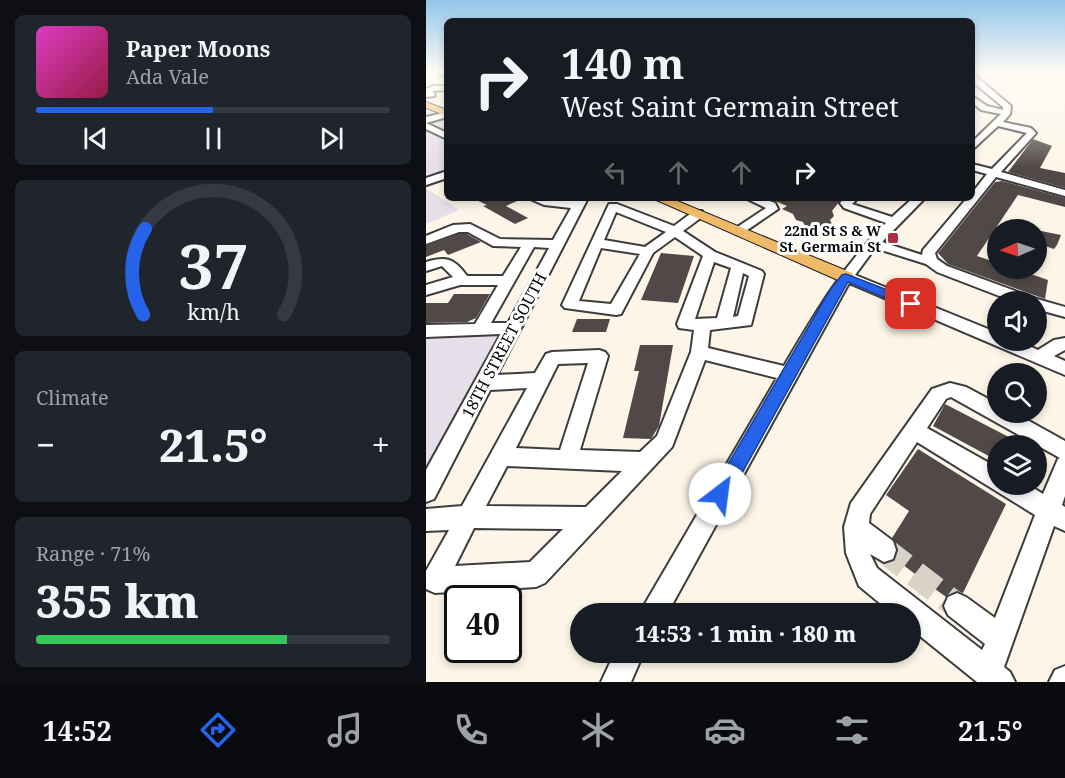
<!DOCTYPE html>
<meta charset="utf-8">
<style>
body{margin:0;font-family:"Noto Serif",serif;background:#20242c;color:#f1f3f6;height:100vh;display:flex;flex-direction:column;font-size:22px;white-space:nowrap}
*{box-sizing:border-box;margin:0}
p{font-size:20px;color:#9ea1a6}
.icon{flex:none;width:33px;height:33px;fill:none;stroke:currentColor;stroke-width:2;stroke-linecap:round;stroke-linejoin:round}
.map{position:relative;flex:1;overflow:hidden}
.sheet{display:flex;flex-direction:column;gap:15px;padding:15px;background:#0d0f14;width:426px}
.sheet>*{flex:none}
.top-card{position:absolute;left:18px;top:18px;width:531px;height:183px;border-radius:9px;box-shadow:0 3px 9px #0003;background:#171b24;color:#f1f3f6;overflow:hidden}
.needle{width:39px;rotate:268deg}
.tools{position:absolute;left:561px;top:219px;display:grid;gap:12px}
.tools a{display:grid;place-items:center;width:60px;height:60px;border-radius:50%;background:#171b24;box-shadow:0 3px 9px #0003;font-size:30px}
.speed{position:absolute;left:18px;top:585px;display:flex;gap:12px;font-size:30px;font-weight:700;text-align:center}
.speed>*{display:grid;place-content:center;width:78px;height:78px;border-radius:50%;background:#171b24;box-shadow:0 3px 9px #0003;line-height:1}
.speed .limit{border:3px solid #111;border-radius:9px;background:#fff;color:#111}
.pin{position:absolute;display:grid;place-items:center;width:51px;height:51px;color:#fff;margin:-26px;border-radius:12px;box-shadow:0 3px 9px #0006}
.me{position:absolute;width:66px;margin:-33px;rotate:30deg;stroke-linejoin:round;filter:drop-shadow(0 0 4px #0008)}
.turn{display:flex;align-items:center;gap:21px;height:126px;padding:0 18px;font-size:27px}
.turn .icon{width:78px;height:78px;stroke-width:2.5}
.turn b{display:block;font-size:42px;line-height:51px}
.lanes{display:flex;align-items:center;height:57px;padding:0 18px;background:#0003;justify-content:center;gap:30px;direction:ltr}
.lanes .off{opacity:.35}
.big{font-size:45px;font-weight:800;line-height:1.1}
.sheet .tile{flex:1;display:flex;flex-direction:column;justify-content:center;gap:9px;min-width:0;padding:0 21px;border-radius:9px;background:#20242c}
.sheet .dial{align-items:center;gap:0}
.dial svg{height:156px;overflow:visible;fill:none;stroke:#363941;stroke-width:7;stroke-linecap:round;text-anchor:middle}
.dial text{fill:#f1f3f6;stroke:none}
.song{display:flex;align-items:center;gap:18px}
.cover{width:72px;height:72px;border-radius:9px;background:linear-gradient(135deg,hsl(310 70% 55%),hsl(340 70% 35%))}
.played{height:6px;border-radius:3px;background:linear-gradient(90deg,#2563eb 50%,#363941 50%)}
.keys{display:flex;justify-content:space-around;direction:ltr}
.heat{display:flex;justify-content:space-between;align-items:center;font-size:33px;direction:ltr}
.charge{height:9px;border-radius:4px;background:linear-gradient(90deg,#34c759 71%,#363941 0)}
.trip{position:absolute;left:144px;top:603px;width:351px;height:60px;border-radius:30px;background:#171b24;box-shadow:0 3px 9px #0003;font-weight:800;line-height:60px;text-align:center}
.menu{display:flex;height:96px;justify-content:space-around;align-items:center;background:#090b0e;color:#9ea1a6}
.menu .icon{width:42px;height:42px}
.menu .active{color:#2563eb}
.menu b{font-size:27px;color:#f1f3f6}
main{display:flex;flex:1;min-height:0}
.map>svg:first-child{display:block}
.industrial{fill:#e6dee8}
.building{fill:#514947}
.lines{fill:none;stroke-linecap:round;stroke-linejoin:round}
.minor-tunnel{stroke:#d9d3c7;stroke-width:26;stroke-dasharray:26 13;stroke-linecap:butt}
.minor-casing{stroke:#3d3d3d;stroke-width:4}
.major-casing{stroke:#1b1b1b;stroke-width:2}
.minor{fill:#fff;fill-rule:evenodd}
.major{fill:#eeba67;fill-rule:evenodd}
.route{fill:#2563eb;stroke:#184099;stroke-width:1.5}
.poi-dot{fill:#ae2e46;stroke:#fff;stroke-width:2}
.labels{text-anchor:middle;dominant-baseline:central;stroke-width:6;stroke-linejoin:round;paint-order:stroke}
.far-poi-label{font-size:14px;font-weight:bold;fill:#0a0a0a;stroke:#fff;text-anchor:end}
.street-label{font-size:16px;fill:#0a0a0a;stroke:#fff}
</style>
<main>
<section class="sheet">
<div class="tile">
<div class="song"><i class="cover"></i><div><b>Paper Moons</b><p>Ada Vale</p></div></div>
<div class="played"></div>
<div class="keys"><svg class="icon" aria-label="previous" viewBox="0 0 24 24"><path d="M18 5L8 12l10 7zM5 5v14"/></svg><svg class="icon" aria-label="pause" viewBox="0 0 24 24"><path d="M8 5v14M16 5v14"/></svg><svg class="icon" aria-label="next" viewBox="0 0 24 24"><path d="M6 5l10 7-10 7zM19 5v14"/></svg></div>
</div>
<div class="tile dial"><svg viewBox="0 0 100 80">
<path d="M14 69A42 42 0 1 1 86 69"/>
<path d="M14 69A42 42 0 0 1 15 25" stroke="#2563eb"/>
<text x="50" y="56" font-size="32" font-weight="700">37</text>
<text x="50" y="72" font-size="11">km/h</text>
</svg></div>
<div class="tile"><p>Climate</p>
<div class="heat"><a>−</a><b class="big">21.5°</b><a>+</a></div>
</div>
<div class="tile"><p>Range · 71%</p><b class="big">355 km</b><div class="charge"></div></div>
</section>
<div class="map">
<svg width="639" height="682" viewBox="0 0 639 682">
<rect width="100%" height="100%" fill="#fdf6e8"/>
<path class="industrial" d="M0 110 21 118V180L0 188Z
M0 188 33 210 0 224Z
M93 333 0 511V335Z"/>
<path class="building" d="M607 139 626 146 614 168 639 173V188L582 172Z
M576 181 639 198V207L592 195 551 256 572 263V268H588L622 280 619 299 522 264 512 253 569 182Z
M46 198H98L80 206 102 218 89 224 57 206 61 205Z
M342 198H416L406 211 408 216 404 220 406 224 393 229 379 226 377 222 370 220 367 214 356 209 361 206Z
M610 230 635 235 631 245 628 249 610 243Z
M33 234H41L55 242 22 255 18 250 0 257V246Z
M235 253 268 256 252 303 215 300Z
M28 294H64L50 318 41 322 0 323V303H22Z
M151 319H184L180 332H146Z
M214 345H247L233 426 225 439 197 438 213 371H208Z
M519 404 600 446H572V461L507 426Z
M492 449 580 504 537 593 530 591 520 597 469 559 472 549 466 538 483 511 460 495Z"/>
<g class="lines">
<path class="minor-tunnel" d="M458 550 531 606"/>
<defs>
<path id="minor" d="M8 72H21V76L9 73Z
M546 73 585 106 584 114 577 122 605 128 610 133 575 172 639 190V196L570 177 509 253 511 259 521 266 611 299 639 307V317L610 309V302H589L511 272 500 264 449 248 429 275 572 333V340H590L612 350 628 340 639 338V350L628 356 639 361V375L423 283 241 614H213L351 378 279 360 246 447 119 583 110 587 9 593 0 589V571L23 530 0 531V509L36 506 101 388 64 390 8 499 0 502V470L75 334 0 337V325L49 324 72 285H34L0 295V285L27 277 16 266 0 271V262C20 256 28 258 41 276H77L95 247 67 246 42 232H33L0 244V236L27 225 44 224 74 239 127 240 145 208 118 205 102 198 149 201 150 198H162L71 375 109 373 120 354 126 352 173 350 179 352 182 356 154 450 214 452 231 436 265 352 268 330 253 328 251 324 277 256 249 237 227 253 195 314 190 315 139 308 136 305 183 204H191L248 226 268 211H276V217L257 231 289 252 336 271 338 274 325 325 284 330 282 348 358 366C388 315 417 265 460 223L418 208 414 203C419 197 424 198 432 198L426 204 466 217 487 198H499L456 242 496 255 497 250 541 198H546V193L561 174 546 170V164L566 169 601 133 572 126 546 150V142L575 114 555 110 546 102V96L561 106 577 110V107L548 83ZM190 212 240 232 219 247 178 240ZM108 247 123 248 82 323H65ZM175 248 214 254 185 304 153 301ZM288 262 305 268 291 318 269 319ZM317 273 323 276 312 316 307 317ZM162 363 134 450 90 448 132 364ZM81 466 196 471 160 507 60 506ZM48 528 137 529 104 562 29 566Z
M8 86H21V90L7 91 9 96 0 97V89Z
M21 112V117L0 123V117Z
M0 123 21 133V139L0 129Z
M21 171V178L0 185V178Z
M319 198H336L349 203 352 209 314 235 310 234 308 231 310 228 340 208Z
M524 383 540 387 572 404V412H587L639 441V496L636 505 639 507V531L628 526 578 667 584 672 589 682H551L484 628V614H467L433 586 420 553 418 527 425 503 506 389ZM525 397 634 458 632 459 617 494 601 484H572V468L501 428 520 399ZM491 442 609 515 569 618 540 597 531 593 522 597 518 606 522 615 559 644 556 650 451 568 444 554 458 562 467 559 470 550 467 541 443 523 444 514Z
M189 652H218L205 682H175Z
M639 666V682H623L629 670Z"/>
<path id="major" d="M0 102 21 110V116L0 108Z
M226 198H244L426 273 428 277 420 282 414 281Z"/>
</defs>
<use href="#minor" class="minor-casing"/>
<use href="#major" class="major-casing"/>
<use href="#minor" class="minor"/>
<use href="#major" class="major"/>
</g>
<linearGradient id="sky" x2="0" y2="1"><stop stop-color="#92c6eb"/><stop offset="0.43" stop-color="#fefbf5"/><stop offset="1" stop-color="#fefbf5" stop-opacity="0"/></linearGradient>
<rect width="639" height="167" fill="url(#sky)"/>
<path class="route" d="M420 274 490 301 492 304 490 307H481L422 282 301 500 294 503 288 500 285 494 288 488 404 290 416 275Z"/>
<rect class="poi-dot" x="461" y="232" width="12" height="12" rx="3"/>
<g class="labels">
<g class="far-poi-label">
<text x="455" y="230">22nd St S &amp; W<tspan x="455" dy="16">St. Germain St</tspan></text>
</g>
<g class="street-label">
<text transform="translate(78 345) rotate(-62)">18TH STREET SOUTH</text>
</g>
</g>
</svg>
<div class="tools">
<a><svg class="needle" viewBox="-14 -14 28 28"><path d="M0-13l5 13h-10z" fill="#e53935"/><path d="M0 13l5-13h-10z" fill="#9ea1a6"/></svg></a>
<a><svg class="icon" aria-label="sound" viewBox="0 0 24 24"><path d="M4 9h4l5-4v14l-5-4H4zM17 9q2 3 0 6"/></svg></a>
<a><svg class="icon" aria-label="search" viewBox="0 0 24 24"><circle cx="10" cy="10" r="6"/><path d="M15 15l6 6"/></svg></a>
<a><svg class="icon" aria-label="layers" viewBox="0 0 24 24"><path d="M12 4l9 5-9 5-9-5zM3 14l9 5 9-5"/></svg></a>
</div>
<div class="speed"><div class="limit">40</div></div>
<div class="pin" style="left:485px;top:304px;background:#d93025"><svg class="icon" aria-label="arrive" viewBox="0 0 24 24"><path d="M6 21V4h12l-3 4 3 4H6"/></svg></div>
<svg class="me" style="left:294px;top:494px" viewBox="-20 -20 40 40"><circle r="19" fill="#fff"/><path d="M0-13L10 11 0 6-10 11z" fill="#2563eb"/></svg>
<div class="trip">14:53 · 1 min · 180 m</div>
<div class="top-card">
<div class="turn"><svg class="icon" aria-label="right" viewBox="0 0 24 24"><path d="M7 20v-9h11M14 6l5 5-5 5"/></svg><div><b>140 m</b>West Saint Germain Street</div></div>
<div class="lanes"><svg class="icon off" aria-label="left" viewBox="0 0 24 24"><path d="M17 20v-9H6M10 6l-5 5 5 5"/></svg><svg class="icon off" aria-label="ahead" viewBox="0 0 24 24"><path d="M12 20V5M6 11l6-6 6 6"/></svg><svg class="icon off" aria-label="ahead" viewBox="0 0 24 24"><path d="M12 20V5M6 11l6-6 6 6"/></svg><svg class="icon" aria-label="right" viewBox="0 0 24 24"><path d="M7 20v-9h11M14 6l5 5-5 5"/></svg></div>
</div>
</div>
</main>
<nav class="menu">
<b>14:52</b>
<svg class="icon active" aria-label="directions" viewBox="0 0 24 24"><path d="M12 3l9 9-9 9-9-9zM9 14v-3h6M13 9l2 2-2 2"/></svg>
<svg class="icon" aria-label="music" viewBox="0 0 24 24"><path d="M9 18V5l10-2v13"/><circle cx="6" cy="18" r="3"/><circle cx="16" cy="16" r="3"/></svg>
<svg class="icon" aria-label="phone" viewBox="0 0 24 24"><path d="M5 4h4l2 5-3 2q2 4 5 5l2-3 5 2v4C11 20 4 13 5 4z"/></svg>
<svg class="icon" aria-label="climate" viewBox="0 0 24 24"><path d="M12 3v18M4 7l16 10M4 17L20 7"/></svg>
<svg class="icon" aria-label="car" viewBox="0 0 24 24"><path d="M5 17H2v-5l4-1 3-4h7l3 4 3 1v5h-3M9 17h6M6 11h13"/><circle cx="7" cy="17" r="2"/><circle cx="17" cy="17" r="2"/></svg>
<svg class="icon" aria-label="filters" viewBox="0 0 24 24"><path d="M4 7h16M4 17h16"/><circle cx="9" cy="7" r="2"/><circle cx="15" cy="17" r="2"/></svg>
<b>21.5°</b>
</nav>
